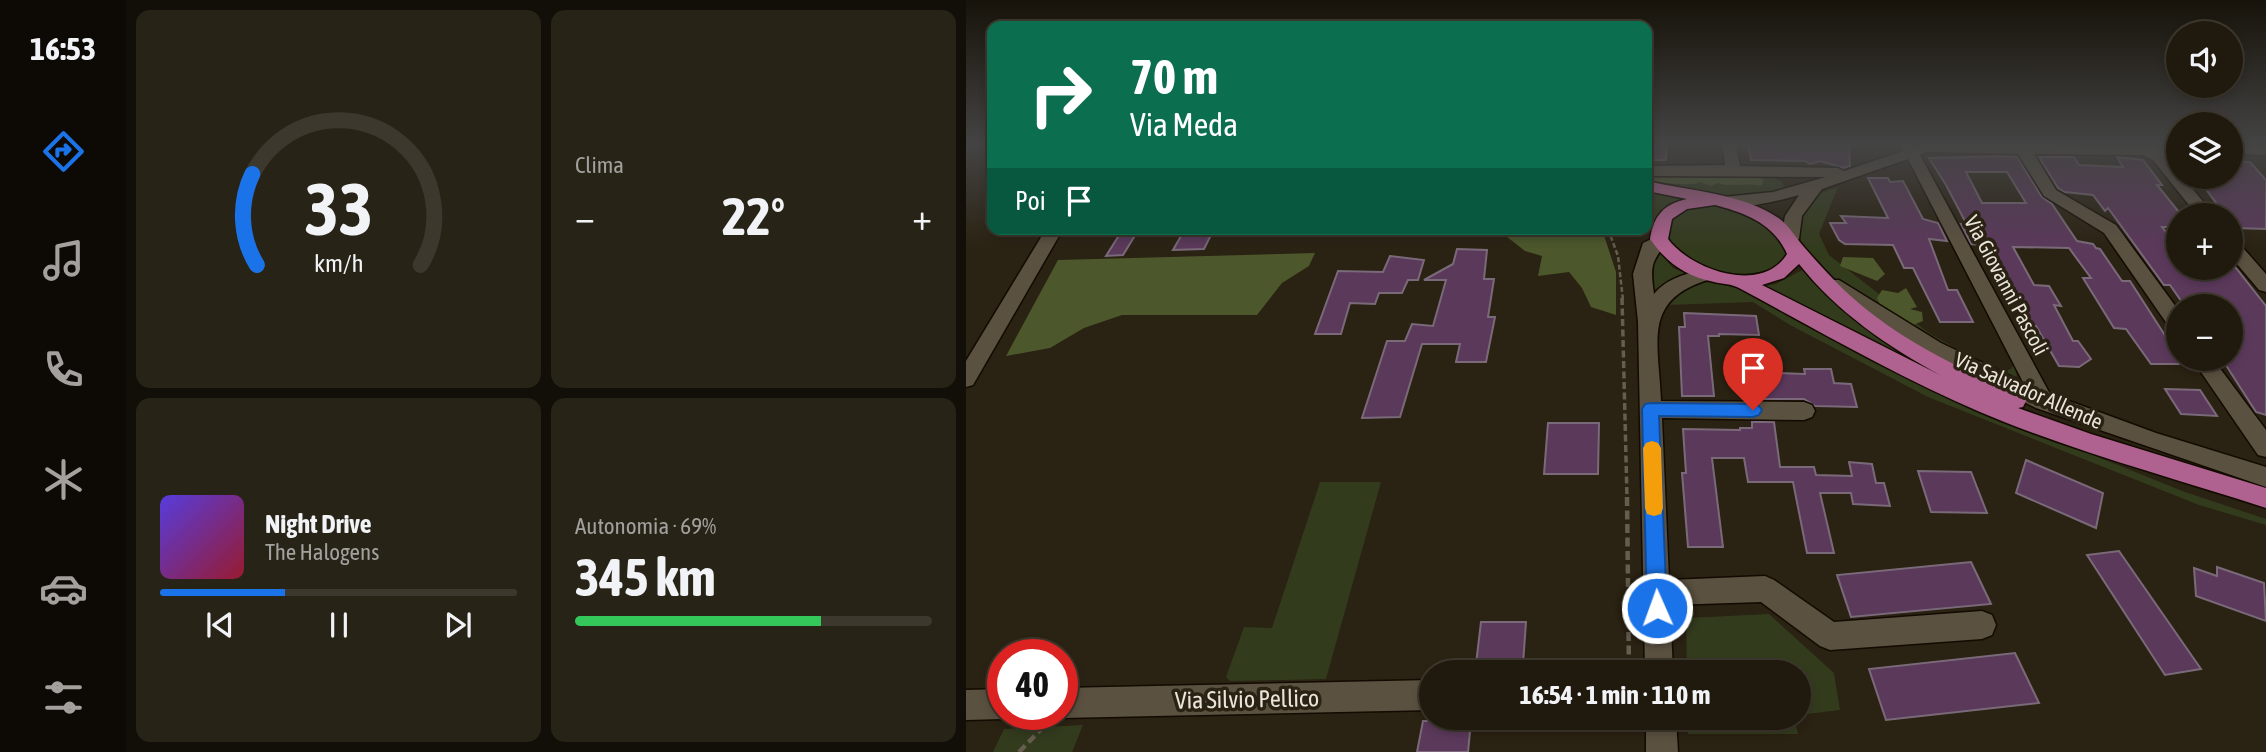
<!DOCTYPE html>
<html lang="it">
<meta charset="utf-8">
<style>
body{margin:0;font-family:"Asap Condensed",sans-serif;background:#282317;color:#f1f3f6;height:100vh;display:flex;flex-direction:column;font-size:26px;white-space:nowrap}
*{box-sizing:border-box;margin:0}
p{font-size:23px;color:#a2a19e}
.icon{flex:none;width:38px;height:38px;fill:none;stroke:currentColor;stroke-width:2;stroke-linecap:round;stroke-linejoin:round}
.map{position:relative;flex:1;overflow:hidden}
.details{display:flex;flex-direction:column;gap:10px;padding:10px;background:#120e08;width:840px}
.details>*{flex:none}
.hud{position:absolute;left:21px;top:21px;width:665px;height:214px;border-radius:14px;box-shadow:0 4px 10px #0003,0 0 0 2px #3d382e;background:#0b6e4f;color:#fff;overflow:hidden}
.fabs{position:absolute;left:1200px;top:21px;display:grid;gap:14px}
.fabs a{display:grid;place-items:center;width:77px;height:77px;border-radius:50%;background:#201a0e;box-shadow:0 4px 10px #0003,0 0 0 2px #3d382e;font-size:35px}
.speed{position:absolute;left:21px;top:639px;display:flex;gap:14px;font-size:35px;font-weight:700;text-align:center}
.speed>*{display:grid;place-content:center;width:91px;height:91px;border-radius:50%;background:#201a0e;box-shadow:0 4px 10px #0003,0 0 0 2px #3d382e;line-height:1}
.speed .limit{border:10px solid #d22;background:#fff;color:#111}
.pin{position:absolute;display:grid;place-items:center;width:60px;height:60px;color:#fff;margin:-72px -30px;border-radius:50% 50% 50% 0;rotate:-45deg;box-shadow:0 0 7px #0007}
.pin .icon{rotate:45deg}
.me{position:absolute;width:77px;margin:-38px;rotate:358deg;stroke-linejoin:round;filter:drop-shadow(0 0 5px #0008)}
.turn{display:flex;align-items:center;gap:24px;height:147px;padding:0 28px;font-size:32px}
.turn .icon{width:91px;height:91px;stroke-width:2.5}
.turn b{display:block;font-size:49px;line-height:60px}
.then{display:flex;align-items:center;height:66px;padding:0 28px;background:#0003;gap:14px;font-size:26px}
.big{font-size:52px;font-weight:700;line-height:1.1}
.details .tile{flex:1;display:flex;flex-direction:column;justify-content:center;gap:10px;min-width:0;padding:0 24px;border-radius:14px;background:#282317}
.details .dial{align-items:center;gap:0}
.dial svg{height:182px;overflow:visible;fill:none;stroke:#3d382e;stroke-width:7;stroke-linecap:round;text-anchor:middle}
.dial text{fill:#f1f3f6;stroke:none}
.song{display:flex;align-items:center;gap:21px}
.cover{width:84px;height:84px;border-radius:10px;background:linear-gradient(135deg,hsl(250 70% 55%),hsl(350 70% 35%))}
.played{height:7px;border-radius:4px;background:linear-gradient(90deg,#1a73e8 35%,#3d382e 35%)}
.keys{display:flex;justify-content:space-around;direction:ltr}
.heat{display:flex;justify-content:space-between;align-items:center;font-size:38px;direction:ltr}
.charge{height:10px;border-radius:5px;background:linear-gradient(90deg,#34c759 69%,#3d382e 0)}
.details .tiles{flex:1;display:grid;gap:10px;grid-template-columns:repeat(2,1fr)}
.trip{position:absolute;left:453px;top:660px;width:392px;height:70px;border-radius:35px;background:#201a0e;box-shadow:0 4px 10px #0003,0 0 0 2px #3d382e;font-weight:700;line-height:70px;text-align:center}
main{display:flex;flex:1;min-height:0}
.menu{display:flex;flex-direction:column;width:126px;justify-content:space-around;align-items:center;background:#0d0a06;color:#a2a19e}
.menu .icon{width:49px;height:49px}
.menu .on{color:#1a73e8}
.menu b{font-size:32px;color:#f1f3f6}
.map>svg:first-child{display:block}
.green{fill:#333b1d}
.forest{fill:#4c582b}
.building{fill:#5b395b;stroke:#7a6a79;stroke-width:2;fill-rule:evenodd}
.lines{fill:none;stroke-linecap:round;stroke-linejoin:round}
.minor-casing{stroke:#130b01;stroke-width:3}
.major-casing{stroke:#130b01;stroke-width:3}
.path-far2{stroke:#655e4f;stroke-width:2.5;stroke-dasharray:5 2.5;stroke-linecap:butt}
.path-far1{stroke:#655e4f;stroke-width:3.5;stroke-dasharray:7 3.5;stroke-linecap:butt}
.path{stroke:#655e4f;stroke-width:4.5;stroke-dasharray:9 4.5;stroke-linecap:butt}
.minor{fill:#5b5140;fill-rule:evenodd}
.major{fill:#af628f;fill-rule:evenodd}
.route{fill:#1a73e8;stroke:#114b97;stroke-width:2}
.slow{fill:#f59e0b}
.labels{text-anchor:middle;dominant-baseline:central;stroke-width:7;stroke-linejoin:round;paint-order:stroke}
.street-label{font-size:21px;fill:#eae5da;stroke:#2a2212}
.near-street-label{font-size:24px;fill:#eae5da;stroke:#2a2212}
</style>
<main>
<nav class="menu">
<b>16:53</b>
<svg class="icon on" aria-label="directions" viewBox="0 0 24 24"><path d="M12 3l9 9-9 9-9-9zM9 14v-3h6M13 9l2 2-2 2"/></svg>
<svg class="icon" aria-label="music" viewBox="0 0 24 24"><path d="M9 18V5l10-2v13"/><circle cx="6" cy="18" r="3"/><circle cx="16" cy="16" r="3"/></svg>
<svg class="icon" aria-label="phone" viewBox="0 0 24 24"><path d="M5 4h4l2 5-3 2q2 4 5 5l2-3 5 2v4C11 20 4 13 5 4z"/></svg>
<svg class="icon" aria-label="climate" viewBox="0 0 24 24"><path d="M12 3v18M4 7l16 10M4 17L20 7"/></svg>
<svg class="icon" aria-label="car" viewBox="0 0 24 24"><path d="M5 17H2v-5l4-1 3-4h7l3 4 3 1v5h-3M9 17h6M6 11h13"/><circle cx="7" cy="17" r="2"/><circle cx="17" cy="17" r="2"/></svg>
<svg class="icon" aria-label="filters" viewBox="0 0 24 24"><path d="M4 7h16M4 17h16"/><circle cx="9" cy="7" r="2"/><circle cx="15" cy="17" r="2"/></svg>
</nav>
<section class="details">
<div class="tiles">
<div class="tile dial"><svg viewBox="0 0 100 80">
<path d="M14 69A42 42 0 1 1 86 69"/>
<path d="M14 69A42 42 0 0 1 12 29" stroke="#1a73e8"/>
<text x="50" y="56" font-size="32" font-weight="700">33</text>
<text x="50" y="72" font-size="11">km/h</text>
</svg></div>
<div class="tile"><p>Clima</p>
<div class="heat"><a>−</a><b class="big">22°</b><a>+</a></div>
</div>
<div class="tile">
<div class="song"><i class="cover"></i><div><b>Night Drive</b><p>The Halogens</p></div></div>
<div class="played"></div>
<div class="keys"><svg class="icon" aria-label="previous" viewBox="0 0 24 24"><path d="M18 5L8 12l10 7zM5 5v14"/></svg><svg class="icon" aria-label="pause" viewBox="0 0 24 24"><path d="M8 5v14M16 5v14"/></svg><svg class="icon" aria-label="next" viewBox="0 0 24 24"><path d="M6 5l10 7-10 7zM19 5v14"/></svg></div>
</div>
<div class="tile"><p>Autonomia · 69%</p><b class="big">345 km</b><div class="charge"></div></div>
</div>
</section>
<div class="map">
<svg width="1300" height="752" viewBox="0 0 1300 752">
<rect width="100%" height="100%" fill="#2a2212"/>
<path class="green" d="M681 173 806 177 816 182 818 186C799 210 708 189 681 184Z
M872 187 853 234 863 255 963 333 1024 368 1037 371 1045 369 1048 364 1051 376 1046 380 1005 363 872 282 850 265 835 244 830 231V221L852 194Z
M681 190 719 198 700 206 686 227 681 221Z
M742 206C783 207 798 221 823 251L821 259C765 303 663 237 715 210 721 206 734 207 742 206Z
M689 247 707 268 721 274 684 292Z
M838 269 947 357 949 361 945 362 798 286 810 284Z
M736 282 753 283 776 290 1062 429 1219 492 1300 519V525L1233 505 962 397 824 325 787 302 701 305 706 293Z
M354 482H415L360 679 264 681 260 677 278 627 306 628Z
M803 614 868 673 874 710 833 715V672H721L720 618Z
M721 718H828L832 734H722Z
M117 725 106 752H27L38 729Z"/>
<path class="forest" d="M681 174 789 176 798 180 795 186C779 182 767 188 751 183L745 186 734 182C726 187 694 182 681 182Z
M531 229H636L650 272V315L625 307 616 288 603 272 572 276 576 256 559 251Z
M349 253 343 266 316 283 291 315H156L118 328 84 348 40 356 92 260Z
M877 257 907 258 919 274 911 281 874 266Z
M940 288 951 307 944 309 956 312 957 321 947 325C933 321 916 312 911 298L916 290 932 293Z"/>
<path class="building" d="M681 144H700V160H681Z
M782 144H883L884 166 878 168 854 161 844 164 839 161 785 160Z
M1044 156 1051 157 1076 197 1086 204 1111 241 1127 244 1130 248 1134 249 1156 281H1164L1202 340H1208L1213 347V364H1185L1160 329 1148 328 1117 278H1125L1103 248 1047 247 1068 285 1083 286 1095 306 1088 305 1107 341H1112L1125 359 1113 367 1093 366 1070 326H1062L1037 275H1029L1014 245 1005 244 995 224 1001 225 980 185 963 158ZM1000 172H1041L1060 203H1016Z
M1073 157H1108L1113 165 1157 167 1151 157 1177 160 1196 185H1191L1213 212V227H1196L1213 248V268H1270L1300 306V415L1290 412 1256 359H1265V306L1218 305 1204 285H1198L1142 208 1139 211 1127 195 1099 192 1092 188Z
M1265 161 1284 162 1300 180V229L1270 228 1265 222V215H1259L1231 177H1265Z
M902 178H922L924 182 937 181 957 219 972 223 981 241 963 239 982 290H991L1007 322H974L947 268H938L927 245 879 244 873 240 864 223H880L875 216 922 218Z
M157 229H173L157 255 140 256Z
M219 229H248L238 249 207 250Z
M491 249 521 250 518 279H528L522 317H529L520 362H490L494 344H456L434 417 396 418 421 341H439L446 324 467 326 480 280H458L487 264Z
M424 256 458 260 452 280H442L436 293H413L409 304 384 303 375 334H349L372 271 417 272Z
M718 313 790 316 793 335 753 334V336H742L748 396H716L713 327H719Z
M838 369H865L868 383 885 384 891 407 849 406 838 399H783L780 372 839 374Z
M1199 389 1234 390 1251 416 1215 414Z
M786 422H808L814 467H848L850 475 886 476 883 462 906 464 910 483H918L924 506 887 504 885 493H854L868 553H841L827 482H782L778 458H746L757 547H722L716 473H720L717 429 774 430V428H786Z
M582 423H633L632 474H578Z
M1060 460 1137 493 1130 528 1050 493Z
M952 471 1005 472 1021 513 965 512Z
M1153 551 1235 669 1199 675 1121 555Z
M1005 562 1025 604 885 617 871 575Z
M1251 567 1298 583 1300 621 1230 596 1228 568 1251 576Z
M515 622H560L557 664H510Z
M1049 653 1073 703 920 720 903 669Z
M457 721H505L502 752H451Z"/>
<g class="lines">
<defs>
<path id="minor" d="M756 144H770L774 166 872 168 878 171 937 151 934 144H948L950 147 960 144 1213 147V155H1199L1213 172V177H1217L1248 215H1231L1187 160 1177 155 1068 154 1090 190 1150 225 1213 311V333L1206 331 1138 233 1078 196 1052 154 961 152 954 155 1084 394 1190 433 1300 467V487L1070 408 961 353 859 288 857 284 859 280H873L975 343 1057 382 942 159 856 189 836 216 833 239 824 244 815 239 819 216 833 195C816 200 761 214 749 202L757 197 807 192 860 177 681 176V166L759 165Z
M1265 146 1300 147V155L1265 154Z
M80 229H97L7 385 0 387V361Z
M694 235 703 240C685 262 684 265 688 294 701 278 720 274 739 269L748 275 745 279C675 299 693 342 695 401L838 402 846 405 849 411 846 417 838 420 696 418 703 580 799 576 808 580 868 622 1016 611 1026 615 1030 625 1026 635 1016 639 864 650 854 646 795 602 704 605 707 672H679L672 322 667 274 677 243Z
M1265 240 1271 241 1300 274V292L1293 290 1265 257Z
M1226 359H1247L1300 430V457L1292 455Z
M466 680V710L96 718 87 714H96V688Z
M37 689V714L48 715 37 719 0 720V690Z
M680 718H710L712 752H680Z"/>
<path id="major" d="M681 181C724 191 777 193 814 219 824 227 830 238 838 247 851 262 864 276 878 290 929 338 993 369 1057 395L1060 401 1057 407 1052 408 1125 434 1300 488V508C1204 477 1106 451 1014 412 931 376 853 331 773 288 766 284 756 284 748 282 719 276 701 263 684 239 688 215 698 204 721 199L681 191ZM749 205C780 213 808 224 821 254 796 295 725 270 702 239L706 219 721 209ZM833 264C871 312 922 347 976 376L796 285 818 278Z"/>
</defs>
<use href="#minor" class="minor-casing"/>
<use href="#major" class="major-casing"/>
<path class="path-far2" d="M642 229 652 256 657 300"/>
<path class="path-far1" d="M656 298 661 498"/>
<path class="path" d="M661 497 663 672
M53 752 83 721"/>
<use href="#minor" class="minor"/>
<use href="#major" class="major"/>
</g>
<linearGradient id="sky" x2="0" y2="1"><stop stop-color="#17130a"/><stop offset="0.58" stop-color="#444"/><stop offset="1" stop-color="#444" stop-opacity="0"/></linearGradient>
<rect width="1300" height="249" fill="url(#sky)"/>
<path class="route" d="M685 403 787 404 793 406 796 410 793 415 787 417 693 416 701 608 698 616 691 618 684 616 681 608 676 409 679 404Z"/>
<path class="slow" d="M686 441 692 443 695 448 697 508 695 514 688 516 681 514 679 508 677 448 680 443Z"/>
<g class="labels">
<g class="street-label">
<text transform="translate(1041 285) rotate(62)">Via Giovanni Pascoli</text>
<text transform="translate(1063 390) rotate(24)">Via Salvador Allende</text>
</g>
<g class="near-street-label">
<text transform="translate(281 699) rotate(-1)">Via Silvio Pellico</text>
</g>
</g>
</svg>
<div class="fabs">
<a><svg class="icon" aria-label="sound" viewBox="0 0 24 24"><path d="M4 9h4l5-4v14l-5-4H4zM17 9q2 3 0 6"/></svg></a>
<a><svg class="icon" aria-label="layers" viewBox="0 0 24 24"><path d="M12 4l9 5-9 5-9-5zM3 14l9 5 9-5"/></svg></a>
<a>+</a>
<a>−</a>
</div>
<div class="speed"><div class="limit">40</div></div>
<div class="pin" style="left:787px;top:410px;background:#d93025"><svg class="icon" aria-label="arrive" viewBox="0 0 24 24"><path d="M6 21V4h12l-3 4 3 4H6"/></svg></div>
<svg class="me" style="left:691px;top:608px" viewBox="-20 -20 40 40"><circle r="17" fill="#1a73e8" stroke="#fff" stroke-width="3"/><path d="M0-11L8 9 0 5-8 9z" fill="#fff"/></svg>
<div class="trip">16:54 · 1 min · 110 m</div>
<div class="hud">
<div class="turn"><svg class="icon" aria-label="right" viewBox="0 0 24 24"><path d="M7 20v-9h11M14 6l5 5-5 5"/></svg><div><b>70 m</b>Via Meda</div></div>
<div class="then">Poi<svg class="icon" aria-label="arrive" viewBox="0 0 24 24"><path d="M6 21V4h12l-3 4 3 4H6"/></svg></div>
</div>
</div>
</main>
